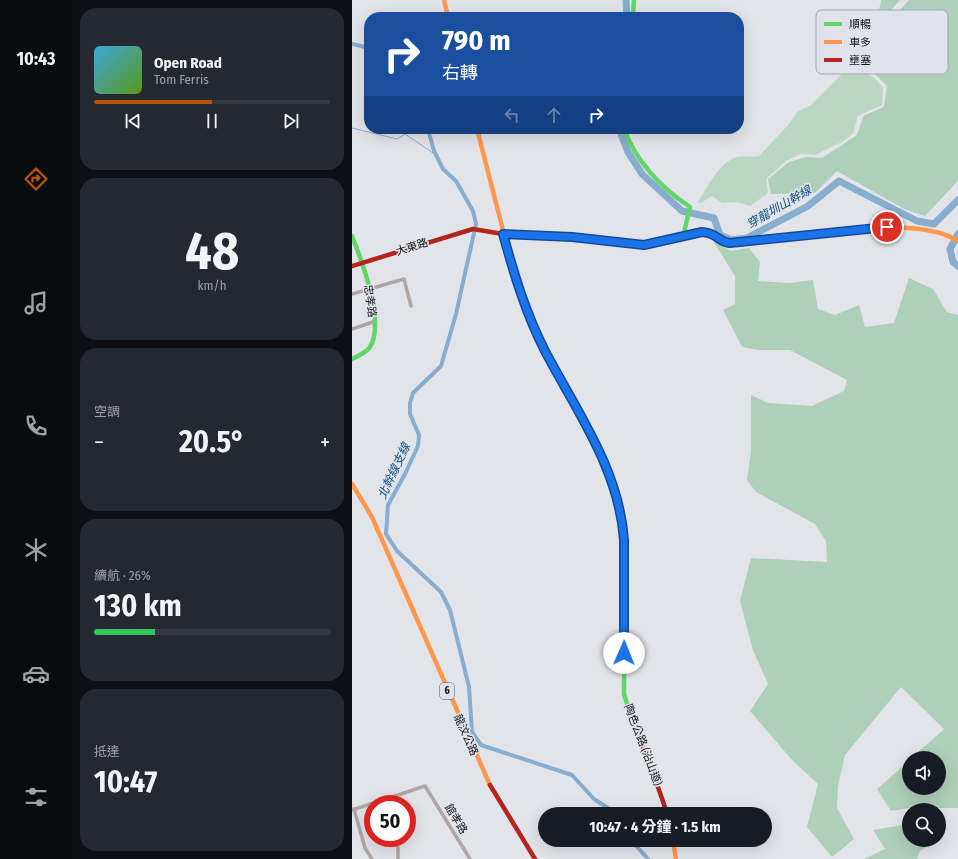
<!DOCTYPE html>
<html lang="zh-TW">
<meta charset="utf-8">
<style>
body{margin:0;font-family:"Fira Sans Condensed","Noto Sans TC",sans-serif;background:#242831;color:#f1f3f6;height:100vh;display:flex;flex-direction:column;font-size:15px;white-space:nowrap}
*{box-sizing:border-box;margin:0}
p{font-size:13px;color:#9ea1a6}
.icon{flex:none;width:22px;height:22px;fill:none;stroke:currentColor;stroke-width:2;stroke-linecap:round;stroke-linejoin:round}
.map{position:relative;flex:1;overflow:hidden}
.details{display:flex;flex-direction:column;gap:8px;padding:8px;background:#0d0f14;width:280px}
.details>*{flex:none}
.top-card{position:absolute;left:12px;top:12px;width:380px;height:122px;border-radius:16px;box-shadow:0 4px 16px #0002;background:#1a4fa0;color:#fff;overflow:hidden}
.buttons{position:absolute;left:550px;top:751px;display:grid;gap:8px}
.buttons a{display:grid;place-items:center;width:44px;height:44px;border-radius:50%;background:#171b24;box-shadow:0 4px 16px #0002;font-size:20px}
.speed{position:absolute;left:12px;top:795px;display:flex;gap:8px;font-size:20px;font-weight:700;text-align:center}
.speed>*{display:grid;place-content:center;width:52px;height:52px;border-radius:50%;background:#171b24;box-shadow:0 4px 16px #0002;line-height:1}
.speed .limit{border:6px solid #d22;background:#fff;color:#111}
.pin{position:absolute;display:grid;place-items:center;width:34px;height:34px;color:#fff;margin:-17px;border:2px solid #fff;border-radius:50%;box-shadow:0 1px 4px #0007}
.me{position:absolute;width:44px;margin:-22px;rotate:1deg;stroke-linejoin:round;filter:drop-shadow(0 0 3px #0008)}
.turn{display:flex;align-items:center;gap:14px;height:84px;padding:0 12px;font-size:18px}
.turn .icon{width:52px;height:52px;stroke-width:2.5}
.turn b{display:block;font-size:28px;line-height:34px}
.lanes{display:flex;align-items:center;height:38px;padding:0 12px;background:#0003;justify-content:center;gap:20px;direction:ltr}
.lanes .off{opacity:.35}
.big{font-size:30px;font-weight:700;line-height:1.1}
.details .card{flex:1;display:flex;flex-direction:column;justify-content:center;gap:6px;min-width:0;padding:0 14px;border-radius:16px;background:#242831}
.details .dial{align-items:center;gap:0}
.dial b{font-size:52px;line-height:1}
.song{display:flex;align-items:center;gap:12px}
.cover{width:48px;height:48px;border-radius:6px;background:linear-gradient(135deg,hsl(200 70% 55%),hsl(90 70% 35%))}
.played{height:4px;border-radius:2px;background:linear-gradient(90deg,#b45309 50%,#363941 50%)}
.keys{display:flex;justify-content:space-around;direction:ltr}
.heat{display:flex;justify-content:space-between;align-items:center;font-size:22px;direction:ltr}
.charge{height:6px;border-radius:3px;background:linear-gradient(90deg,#34c759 26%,#363941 0)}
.trip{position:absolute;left:186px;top:807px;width:234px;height:40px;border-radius:20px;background:#171b24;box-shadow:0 4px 16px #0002;font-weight:700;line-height:40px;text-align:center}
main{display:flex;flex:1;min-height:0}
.tabs{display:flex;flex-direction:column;width:72px;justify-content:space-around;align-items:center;background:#090b0e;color:#9ea1a6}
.tabs .icon{width:28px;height:28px}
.tabs .current{color:#b45309}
.tabs b{font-size:18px;color:#f1f3f6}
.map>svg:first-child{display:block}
.green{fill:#b9d7c3}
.forest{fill:#aecfb9}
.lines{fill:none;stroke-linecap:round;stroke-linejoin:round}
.stream{stroke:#87adcf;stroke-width:1}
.canal{stroke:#87adcf;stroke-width:4}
.river{stroke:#87adcf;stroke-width:7}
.street{stroke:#aea5a4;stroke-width:3.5}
.fast{stroke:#63d668;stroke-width:4.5}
.slow{stroke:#ff974d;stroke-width:4.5}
.jam{stroke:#b3261e;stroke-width:4.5}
.route-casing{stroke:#114b97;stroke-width:10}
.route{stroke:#1a73e8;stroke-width:7}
.labels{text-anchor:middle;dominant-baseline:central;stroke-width:3;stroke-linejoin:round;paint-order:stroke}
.shield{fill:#e0e3ec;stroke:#505156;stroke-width:1}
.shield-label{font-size:10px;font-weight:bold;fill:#121316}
.street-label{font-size:11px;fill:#121316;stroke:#e0e3ec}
.water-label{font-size:12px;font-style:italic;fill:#11517e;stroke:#e0e3ec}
.key{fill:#e0e3ec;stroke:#a2a5ac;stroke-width:1}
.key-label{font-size:11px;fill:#121316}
</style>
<main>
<nav class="tabs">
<b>10:43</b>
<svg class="icon current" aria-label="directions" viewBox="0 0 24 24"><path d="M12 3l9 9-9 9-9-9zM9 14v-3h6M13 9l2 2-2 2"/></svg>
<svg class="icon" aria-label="music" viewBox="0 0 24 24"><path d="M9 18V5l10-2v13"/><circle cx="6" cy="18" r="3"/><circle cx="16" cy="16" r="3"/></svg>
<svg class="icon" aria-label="phone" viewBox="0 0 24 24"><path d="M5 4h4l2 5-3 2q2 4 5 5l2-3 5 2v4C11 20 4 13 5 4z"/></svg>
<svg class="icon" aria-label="climate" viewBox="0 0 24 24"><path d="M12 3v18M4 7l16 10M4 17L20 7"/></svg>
<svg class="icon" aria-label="car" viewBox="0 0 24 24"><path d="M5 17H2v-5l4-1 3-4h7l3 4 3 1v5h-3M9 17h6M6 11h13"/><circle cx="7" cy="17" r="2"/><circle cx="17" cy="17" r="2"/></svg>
<svg class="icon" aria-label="filters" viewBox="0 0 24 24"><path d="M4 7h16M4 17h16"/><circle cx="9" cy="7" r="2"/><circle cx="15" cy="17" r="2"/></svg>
</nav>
<section class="details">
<div class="card">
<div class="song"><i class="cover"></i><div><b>Open Road</b><p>Tom Ferris</p></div></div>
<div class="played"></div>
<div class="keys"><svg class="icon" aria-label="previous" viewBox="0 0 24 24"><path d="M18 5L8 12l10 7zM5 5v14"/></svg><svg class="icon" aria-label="pause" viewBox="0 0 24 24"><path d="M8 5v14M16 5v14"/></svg><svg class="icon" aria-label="next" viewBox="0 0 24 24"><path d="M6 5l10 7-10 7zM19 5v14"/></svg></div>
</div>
<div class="card dial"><b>48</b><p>km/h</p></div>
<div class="card"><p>空調</p>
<div class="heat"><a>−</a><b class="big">20.5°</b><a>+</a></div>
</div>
<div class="card"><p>續航 · 26%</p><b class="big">130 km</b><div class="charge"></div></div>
<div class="card"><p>抵達</p><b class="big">10:47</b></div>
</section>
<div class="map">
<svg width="606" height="859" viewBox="0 0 606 859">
<rect width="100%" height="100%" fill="#e3e4e9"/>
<path class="green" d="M501 63 526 81 531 88 530 105 506 116 501 134 490 142 463 155 449 154 434 161 414 179 416 191 415 194 398 206 385 202 370 203 360 196 349 203 346 202C356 186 367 162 385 157 392 155 400 158 407 156L438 123 445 112 459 105Z"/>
<path class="forest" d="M529 0H548L524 27Z
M557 0H606V181L573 216 552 209 485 171 463 193 419 194 416 179 437 162 454 157 470 158 505 135 511 116 532 107 535 86 524 75 499 57 523 37Z
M360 239 378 251 397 248 408 262 406 281 438 283 461 280 466 309 483 315 507 305 513 327 542 323 557 278 581 289 595 312 606 315V808H558L539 811 525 789 557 761V788H587V758H560L592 729 549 687 493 755 486 786 485 808 502 839 480 857 455 827 466 784 440 760 398 711 416 684 401 650 388 601 399 558 475 562 474 541 463 524 404 492 395 480 399 451V395L416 403 460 406 492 391 495 380 438 350H406L390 347 371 310 383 304V276Z
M557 824V840H587L568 851 565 859H512L533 849 521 830Z"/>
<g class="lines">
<path class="stream" d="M0 128 45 139 53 134 84 155"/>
<path class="canal" d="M0 44 13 47 17 51
M76 129 82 151 91 169 104 181 121 211 124 224 104 314 89 366 61 393 58 403V414L67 435 66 446 53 474 36 505 34 534 45 551 89 592 98 610 117 687 120 732 129 745 220 775 242 799 256 808 260 814
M279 840 296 859"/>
<path class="river" d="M274 0 275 17
M267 129 276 152 290 174 330 211 362 218 368 235 379 240 395 238 456 206 487 181 565 221 582 224 606 200
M606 234 598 249 601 262 606 266"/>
<path class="street" d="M0 294 52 279 59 306
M0 329 21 322
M2 809 13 848 20 859
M0 810 73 786 118 859
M41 838 46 847V859"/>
<path class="fast" d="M281 17 282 0
M272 129C285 163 308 187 338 207L331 237
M0 236C10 261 33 323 18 347 14 353 6 356 0 359
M238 239 292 245 350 232 360 234 378 243 421 239
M184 331 249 453 265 494 271 523 273 559 272 694 276 707"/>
<path class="slow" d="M92 0 96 17
M125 129 153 238 176 314 184 331
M421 239C471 234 564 215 606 241
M0 484 20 517 138 785
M321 840 324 859"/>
<path class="jam" d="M0 266 121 229 151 234 238 239
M276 707C288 743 304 777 315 814
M138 785 183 859"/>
</g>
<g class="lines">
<defs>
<path id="route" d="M272 653V540C267 469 225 412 193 351 174 314 162 274 151 234L220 237 292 245 350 232C366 233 366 242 378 243L535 227"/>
</defs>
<use href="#route" class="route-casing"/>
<use href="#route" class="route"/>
</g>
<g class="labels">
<rect class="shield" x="88" y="683" width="14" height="16" rx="3"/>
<g class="shield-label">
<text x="95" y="691">6</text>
</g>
<g class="street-label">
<text transform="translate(60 247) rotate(-17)">大東路</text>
<text transform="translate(18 301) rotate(82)">忠孝路</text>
<text transform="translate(114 735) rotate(66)">龍汶公路</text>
<text transform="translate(291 745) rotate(69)">陶色公路 (沿山道)</text>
<text transform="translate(104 819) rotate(59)">館孝路</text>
</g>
<g class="water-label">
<text transform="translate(427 207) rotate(-30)">穿龍圳山幹線</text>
<text transform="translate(42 471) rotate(-65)">北幹線支線</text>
</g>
</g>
<rect x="464" y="10" width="132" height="64" rx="6" class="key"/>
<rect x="472" y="22" width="18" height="4" fill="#63d668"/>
<rect x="472" y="40" width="18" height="4" fill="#ff974d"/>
<rect x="472" y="58" width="18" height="4" fill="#b3261e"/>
<g class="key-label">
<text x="497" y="28">順暢</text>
<text x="497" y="46">車多</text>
<text x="497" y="64">壅塞</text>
</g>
</svg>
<div class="buttons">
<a><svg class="icon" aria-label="sound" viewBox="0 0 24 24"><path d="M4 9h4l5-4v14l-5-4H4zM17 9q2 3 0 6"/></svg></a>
<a><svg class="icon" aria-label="search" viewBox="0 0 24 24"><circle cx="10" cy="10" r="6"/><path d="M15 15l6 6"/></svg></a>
</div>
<div class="speed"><div class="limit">50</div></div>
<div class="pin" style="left:535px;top:227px;background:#d93025"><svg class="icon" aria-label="arrive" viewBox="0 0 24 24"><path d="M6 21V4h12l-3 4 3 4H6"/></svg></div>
<svg class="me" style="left:272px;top:653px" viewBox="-20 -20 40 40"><circle r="19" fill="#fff"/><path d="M0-13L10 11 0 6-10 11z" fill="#1a73e8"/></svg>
<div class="trip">10:47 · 4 分鐘 · 1.5 km</div>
<div class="top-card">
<div class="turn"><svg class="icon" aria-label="right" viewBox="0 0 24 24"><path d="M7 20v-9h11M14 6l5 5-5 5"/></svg><div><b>790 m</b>右轉</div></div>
<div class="lanes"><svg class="icon off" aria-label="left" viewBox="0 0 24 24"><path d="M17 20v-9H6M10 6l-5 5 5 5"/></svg><svg class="icon off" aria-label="ahead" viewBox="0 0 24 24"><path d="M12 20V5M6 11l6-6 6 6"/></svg><svg class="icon" aria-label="right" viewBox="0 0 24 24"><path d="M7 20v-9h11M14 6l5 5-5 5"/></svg></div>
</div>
</div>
</main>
